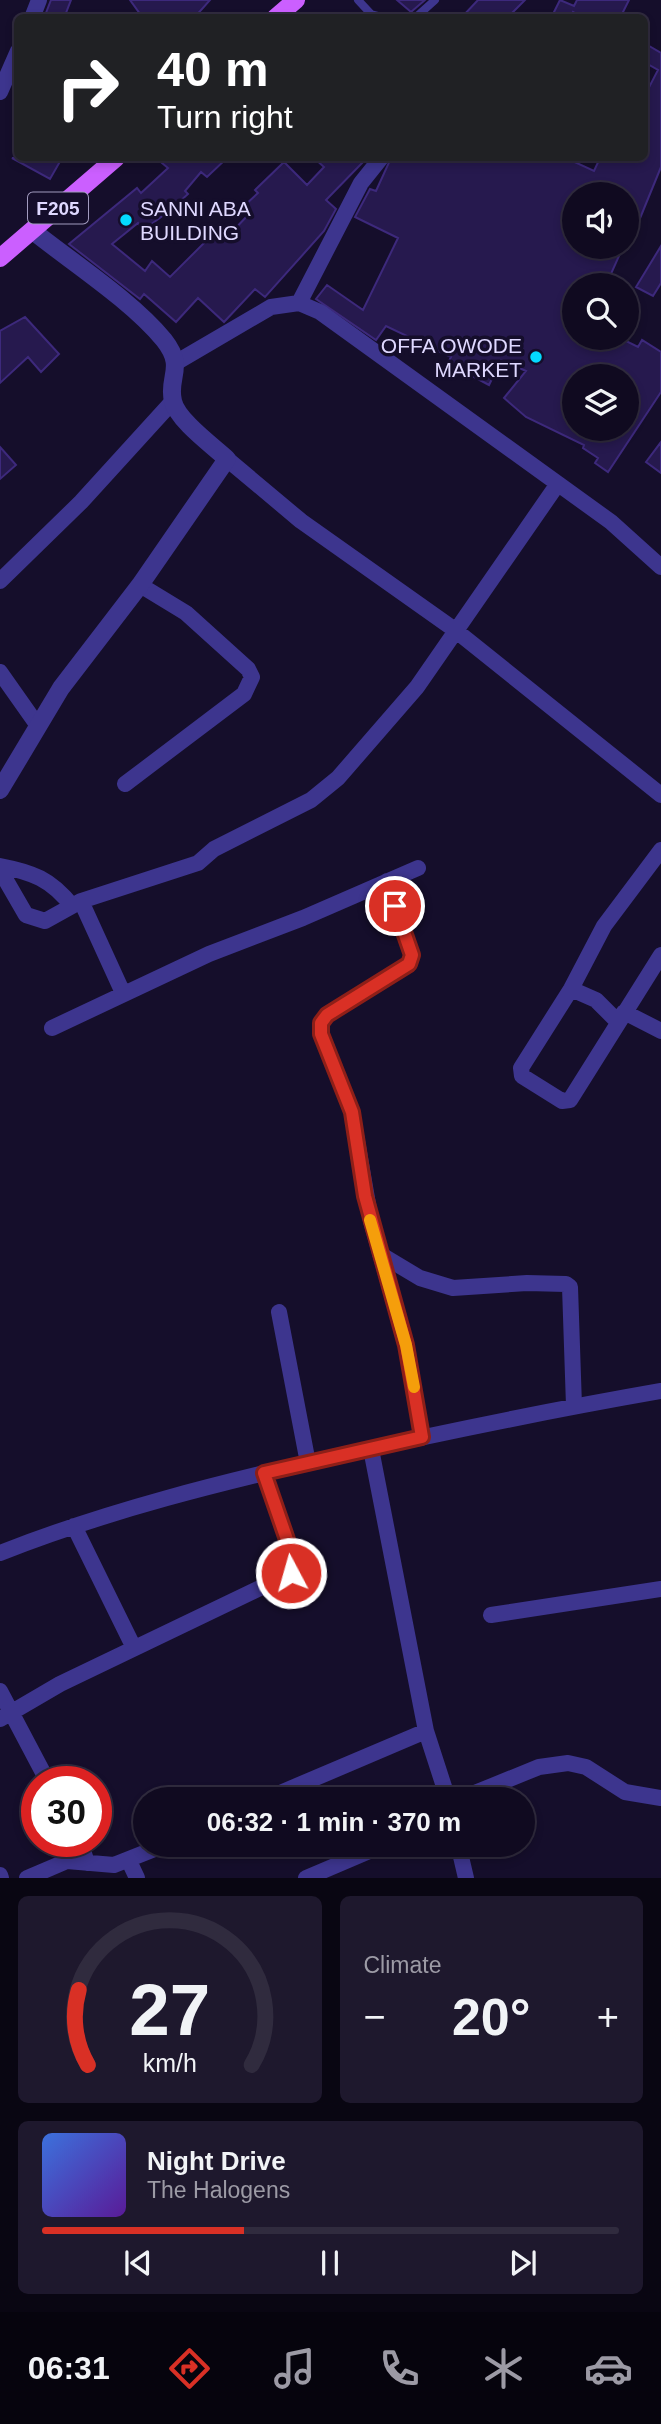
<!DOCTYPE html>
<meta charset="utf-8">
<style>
body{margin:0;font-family:Helvetica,sans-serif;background:#1e182d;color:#f1f3f6;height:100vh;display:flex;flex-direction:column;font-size:26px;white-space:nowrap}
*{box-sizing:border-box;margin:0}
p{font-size:23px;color:#9c9aa5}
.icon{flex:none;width:38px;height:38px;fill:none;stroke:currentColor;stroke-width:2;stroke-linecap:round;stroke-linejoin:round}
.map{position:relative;height:1878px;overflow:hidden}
.panel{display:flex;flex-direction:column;gap:18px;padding:18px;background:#090612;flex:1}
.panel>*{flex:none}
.hud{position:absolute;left:14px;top:14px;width:634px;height:147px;border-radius:10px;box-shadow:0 4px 10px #0003,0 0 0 2px #302b3e;background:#202124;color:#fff;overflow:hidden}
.tools{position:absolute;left:562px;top:182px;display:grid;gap:14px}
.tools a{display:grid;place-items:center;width:77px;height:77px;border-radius:50%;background:#100a20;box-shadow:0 4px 10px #0003,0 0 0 2px #302b3e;font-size:35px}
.speed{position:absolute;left:21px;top:1766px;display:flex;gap:14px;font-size:35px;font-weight:700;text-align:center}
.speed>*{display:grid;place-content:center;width:91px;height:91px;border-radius:50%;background:#100a20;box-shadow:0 4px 10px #0003,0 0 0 2px #302b3e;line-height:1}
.speed .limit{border:10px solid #d22;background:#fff;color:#111}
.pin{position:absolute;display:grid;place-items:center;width:60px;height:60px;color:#fff;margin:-30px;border:4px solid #fff;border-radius:50%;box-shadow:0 2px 7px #0007}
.me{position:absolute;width:77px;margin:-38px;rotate:354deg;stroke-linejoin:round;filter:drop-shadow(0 0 5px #0008)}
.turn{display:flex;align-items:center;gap:24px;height:147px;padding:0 28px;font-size:32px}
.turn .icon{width:91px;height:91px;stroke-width:2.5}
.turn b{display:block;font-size:49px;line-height:60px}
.big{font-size:52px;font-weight:700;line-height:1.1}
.panel .widget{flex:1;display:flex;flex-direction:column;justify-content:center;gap:10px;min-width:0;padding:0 24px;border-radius:10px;background:#1e182d}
.panel .dial{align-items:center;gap:0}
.dial svg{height:182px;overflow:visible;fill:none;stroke:#302b3e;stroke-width:7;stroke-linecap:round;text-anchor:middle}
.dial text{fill:#f1f3f6;stroke:none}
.song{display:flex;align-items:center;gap:21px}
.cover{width:84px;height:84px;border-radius:10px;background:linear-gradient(135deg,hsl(220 70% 55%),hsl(270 70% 35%))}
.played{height:7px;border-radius:4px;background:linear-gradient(90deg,#d93025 35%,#302b3e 35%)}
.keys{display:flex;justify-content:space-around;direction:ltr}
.heat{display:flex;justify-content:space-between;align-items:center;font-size:38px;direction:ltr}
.panel .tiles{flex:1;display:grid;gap:18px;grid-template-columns:1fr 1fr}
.widget:last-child{grid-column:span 2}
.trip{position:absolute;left:133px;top:1787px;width:402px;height:70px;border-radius:35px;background:#100a20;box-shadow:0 4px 10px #0003,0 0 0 2px #302b3e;font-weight:700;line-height:70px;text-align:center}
.tabs{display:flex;height:112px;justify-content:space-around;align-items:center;background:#06040d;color:#9c9aa5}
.tabs .icon{width:49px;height:49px}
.tabs .selected{color:#d93025}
.tabs b{font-size:32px;color:#f1f3f6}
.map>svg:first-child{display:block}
.building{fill:#26194e;stroke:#3d297c;stroke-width:2;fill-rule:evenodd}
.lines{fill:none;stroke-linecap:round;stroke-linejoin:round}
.service{stroke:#3d358e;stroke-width:8}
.minor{stroke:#3d358e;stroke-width:16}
.tertiary{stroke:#3d358e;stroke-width:18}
.primary{stroke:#cb5fff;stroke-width:18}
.route-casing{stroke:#8d1f18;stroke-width:18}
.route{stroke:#d93025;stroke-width:12}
.slow{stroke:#f59e0b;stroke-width:12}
.poi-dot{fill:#04daff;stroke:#150e2b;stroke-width:2.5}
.labels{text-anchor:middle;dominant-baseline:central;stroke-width:7;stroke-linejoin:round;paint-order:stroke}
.shield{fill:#150e2b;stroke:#a29bbf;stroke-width:2}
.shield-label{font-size:19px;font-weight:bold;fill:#dfd8ff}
.poi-label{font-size:21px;fill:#dfd8ff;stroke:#150e2b;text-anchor:start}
</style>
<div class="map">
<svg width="661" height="1878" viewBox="0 0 661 1878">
<rect width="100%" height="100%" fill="#150e2b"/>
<path class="building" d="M51 0H71L64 18H44Z
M130 0H210L194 18H143Z
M397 0H425L411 12Z
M478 0H525L507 18H461Z
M560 0 574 6 577 0H629L620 18H583L573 12 570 18H551Z
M644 43 661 53V167L627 250 626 194H574V247H623L606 285H574V338H581L606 350 612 338H620L638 347 642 340 661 352V392L608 472 595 463 598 458 583 448 584 445 526 417 504 398 526 371 501 360 489 385 448 363 451 357 386 326 376 340 316 299 327 285 363 310 398 238 355 217 370 189 376 191 391 158H566L594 171 600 158H644V97L658 70 644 62ZM574 376H626V429H574Z
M12 158H62L50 179Z
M156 158H227L207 177 201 172 185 191 188 194 168 212 143 230 138 223 112 244 145 271 152 261 170 277 220 227 229 235 250 213 243 207 258 193 255 190 284 162 307 185 324 167 314 158H367L326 200 336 209 324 231 265 297 255 289 224 322 198 298 176 322 144 294 140 299 69 244 137 188 141 193 168 168Z
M661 246V283L653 296 636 287Z
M25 317 59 354 41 372 28 357 0 383V331Z
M661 442V473L646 462Z
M0 447 16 465 0 479Z"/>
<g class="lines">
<path class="service" d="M358 0 371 14 386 18
M415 18 435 0"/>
<path class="minor" d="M32 18 39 0
M0 92 18 51
M299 303 361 183 381 158
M177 362 271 307 299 303 320 312 611 522 661 567
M227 459 301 521 455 630 661 795
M0 581 81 502 173 401
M0 672 38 726
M125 784 244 694 252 677 248 669 186 613 140 585
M661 850 604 926 571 989 521 1068 522 1076 562 1101 570 1100 661 955
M0 866C32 872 51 879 72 906
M0 870 26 915 45 921 81 901 198 863 214 849 311 800 338 778 417 687 557 485
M387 881 412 955 409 964 327 1015 321 1023V1034L352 1112 371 1221 406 1345 422 1437
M81 901 123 993
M571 989 596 1000 617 1021
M624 1012 661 1031
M52 1028 209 954 303 918 418 868
M380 1254 420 1278 453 1288 527 1283 566 1284 570 1287 574 1406
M279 1312 308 1463
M371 1449 426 1731 448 1799
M74 1526 134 1648
M0 1553C109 1510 223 1482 337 1456 445 1432 552 1410 661 1391
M491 1615 661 1589
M0 1691 48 1782
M0 1719 60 1684 291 1573 293 1557 264 1473
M266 1799 426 1731
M460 1799 539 1767 568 1763 586 1767 625 1792 661 1798
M80 1841 87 1863
M458 1844 466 1878
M129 1861 137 1878
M0 1875 1 1878
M27 1878 67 1861 114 1865 167 1844
M306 1878 386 1844"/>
<path class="tertiary" d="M0 790 61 688 140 585 227 459C213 446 177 420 173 401 167 377 186 368 164 340 132 301 73 263 33 231"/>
<path class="primary" d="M275 18 296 0
M0 258 116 158"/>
</g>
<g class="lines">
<defs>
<path id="route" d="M291 1573 293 1557 264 1473 422 1437 406 1345 365 1196 352 1112 321 1034V1023L327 1015 409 964 412 955 395 906"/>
</defs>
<use href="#route" class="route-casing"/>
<use href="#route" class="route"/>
<path class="slow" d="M370 1220 406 1345 414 1387"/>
</g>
<g class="poi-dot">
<circle cx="126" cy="220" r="7"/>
<circle cx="536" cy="357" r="7"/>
</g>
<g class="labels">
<rect class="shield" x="28" y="192.5" width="60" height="31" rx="5"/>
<g class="shield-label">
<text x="58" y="208">F205</text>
</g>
<g class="poi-label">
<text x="140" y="208">SANNI ABA<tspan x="140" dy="24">BUILDING</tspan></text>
<text x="522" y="345" text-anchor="end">OFFA OWODE<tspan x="522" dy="24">MARKET</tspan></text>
</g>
</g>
</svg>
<div class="tools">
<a><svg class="icon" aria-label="sound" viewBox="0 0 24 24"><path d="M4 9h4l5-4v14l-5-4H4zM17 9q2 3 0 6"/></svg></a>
<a><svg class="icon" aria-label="search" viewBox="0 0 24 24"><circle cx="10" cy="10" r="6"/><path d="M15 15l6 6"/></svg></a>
<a><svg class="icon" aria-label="layers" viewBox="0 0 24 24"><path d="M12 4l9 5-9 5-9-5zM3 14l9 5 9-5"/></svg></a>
</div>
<div class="speed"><div class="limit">30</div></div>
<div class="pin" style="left:395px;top:906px;background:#d93025"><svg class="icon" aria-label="arrive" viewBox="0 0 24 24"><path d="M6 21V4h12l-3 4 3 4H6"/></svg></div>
<svg class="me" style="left:291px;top:1573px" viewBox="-20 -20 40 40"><circle r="17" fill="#d93025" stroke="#fff" stroke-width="3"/><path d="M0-11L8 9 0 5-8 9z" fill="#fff"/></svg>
<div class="trip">06:32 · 1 min · 370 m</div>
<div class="hud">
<div class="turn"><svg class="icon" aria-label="right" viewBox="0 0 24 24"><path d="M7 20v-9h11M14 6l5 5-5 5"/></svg><div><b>40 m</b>Turn right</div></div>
</div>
</div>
<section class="panel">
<div class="tiles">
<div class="widget dial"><svg viewBox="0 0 100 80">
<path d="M14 69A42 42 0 1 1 86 69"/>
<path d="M14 69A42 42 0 0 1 10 36" stroke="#d93025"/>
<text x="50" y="56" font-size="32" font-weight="700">27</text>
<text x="50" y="72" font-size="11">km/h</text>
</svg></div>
<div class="widget"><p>Climate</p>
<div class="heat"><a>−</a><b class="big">20°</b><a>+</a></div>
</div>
<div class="widget">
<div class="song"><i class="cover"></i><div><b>Night Drive</b><p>The Halogens</p></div></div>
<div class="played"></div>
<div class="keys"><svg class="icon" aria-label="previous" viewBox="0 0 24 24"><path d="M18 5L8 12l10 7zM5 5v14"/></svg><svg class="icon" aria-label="pause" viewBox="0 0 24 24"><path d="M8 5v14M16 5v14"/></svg><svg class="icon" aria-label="next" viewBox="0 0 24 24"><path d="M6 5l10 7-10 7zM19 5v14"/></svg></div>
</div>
</div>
</section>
<nav class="tabs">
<b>06:31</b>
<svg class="icon selected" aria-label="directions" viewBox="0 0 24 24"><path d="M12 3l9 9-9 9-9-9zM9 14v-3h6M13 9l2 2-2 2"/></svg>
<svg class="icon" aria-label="music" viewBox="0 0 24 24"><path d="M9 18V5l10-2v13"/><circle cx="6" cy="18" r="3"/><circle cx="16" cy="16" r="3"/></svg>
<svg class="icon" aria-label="phone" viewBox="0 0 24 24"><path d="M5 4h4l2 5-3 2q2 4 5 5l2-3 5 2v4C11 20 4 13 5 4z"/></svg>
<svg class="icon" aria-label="climate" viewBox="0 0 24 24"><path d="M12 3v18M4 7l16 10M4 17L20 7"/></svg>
<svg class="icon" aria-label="car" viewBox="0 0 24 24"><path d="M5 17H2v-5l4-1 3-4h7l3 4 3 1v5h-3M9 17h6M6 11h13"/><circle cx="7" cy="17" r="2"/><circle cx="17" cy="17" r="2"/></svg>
</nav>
